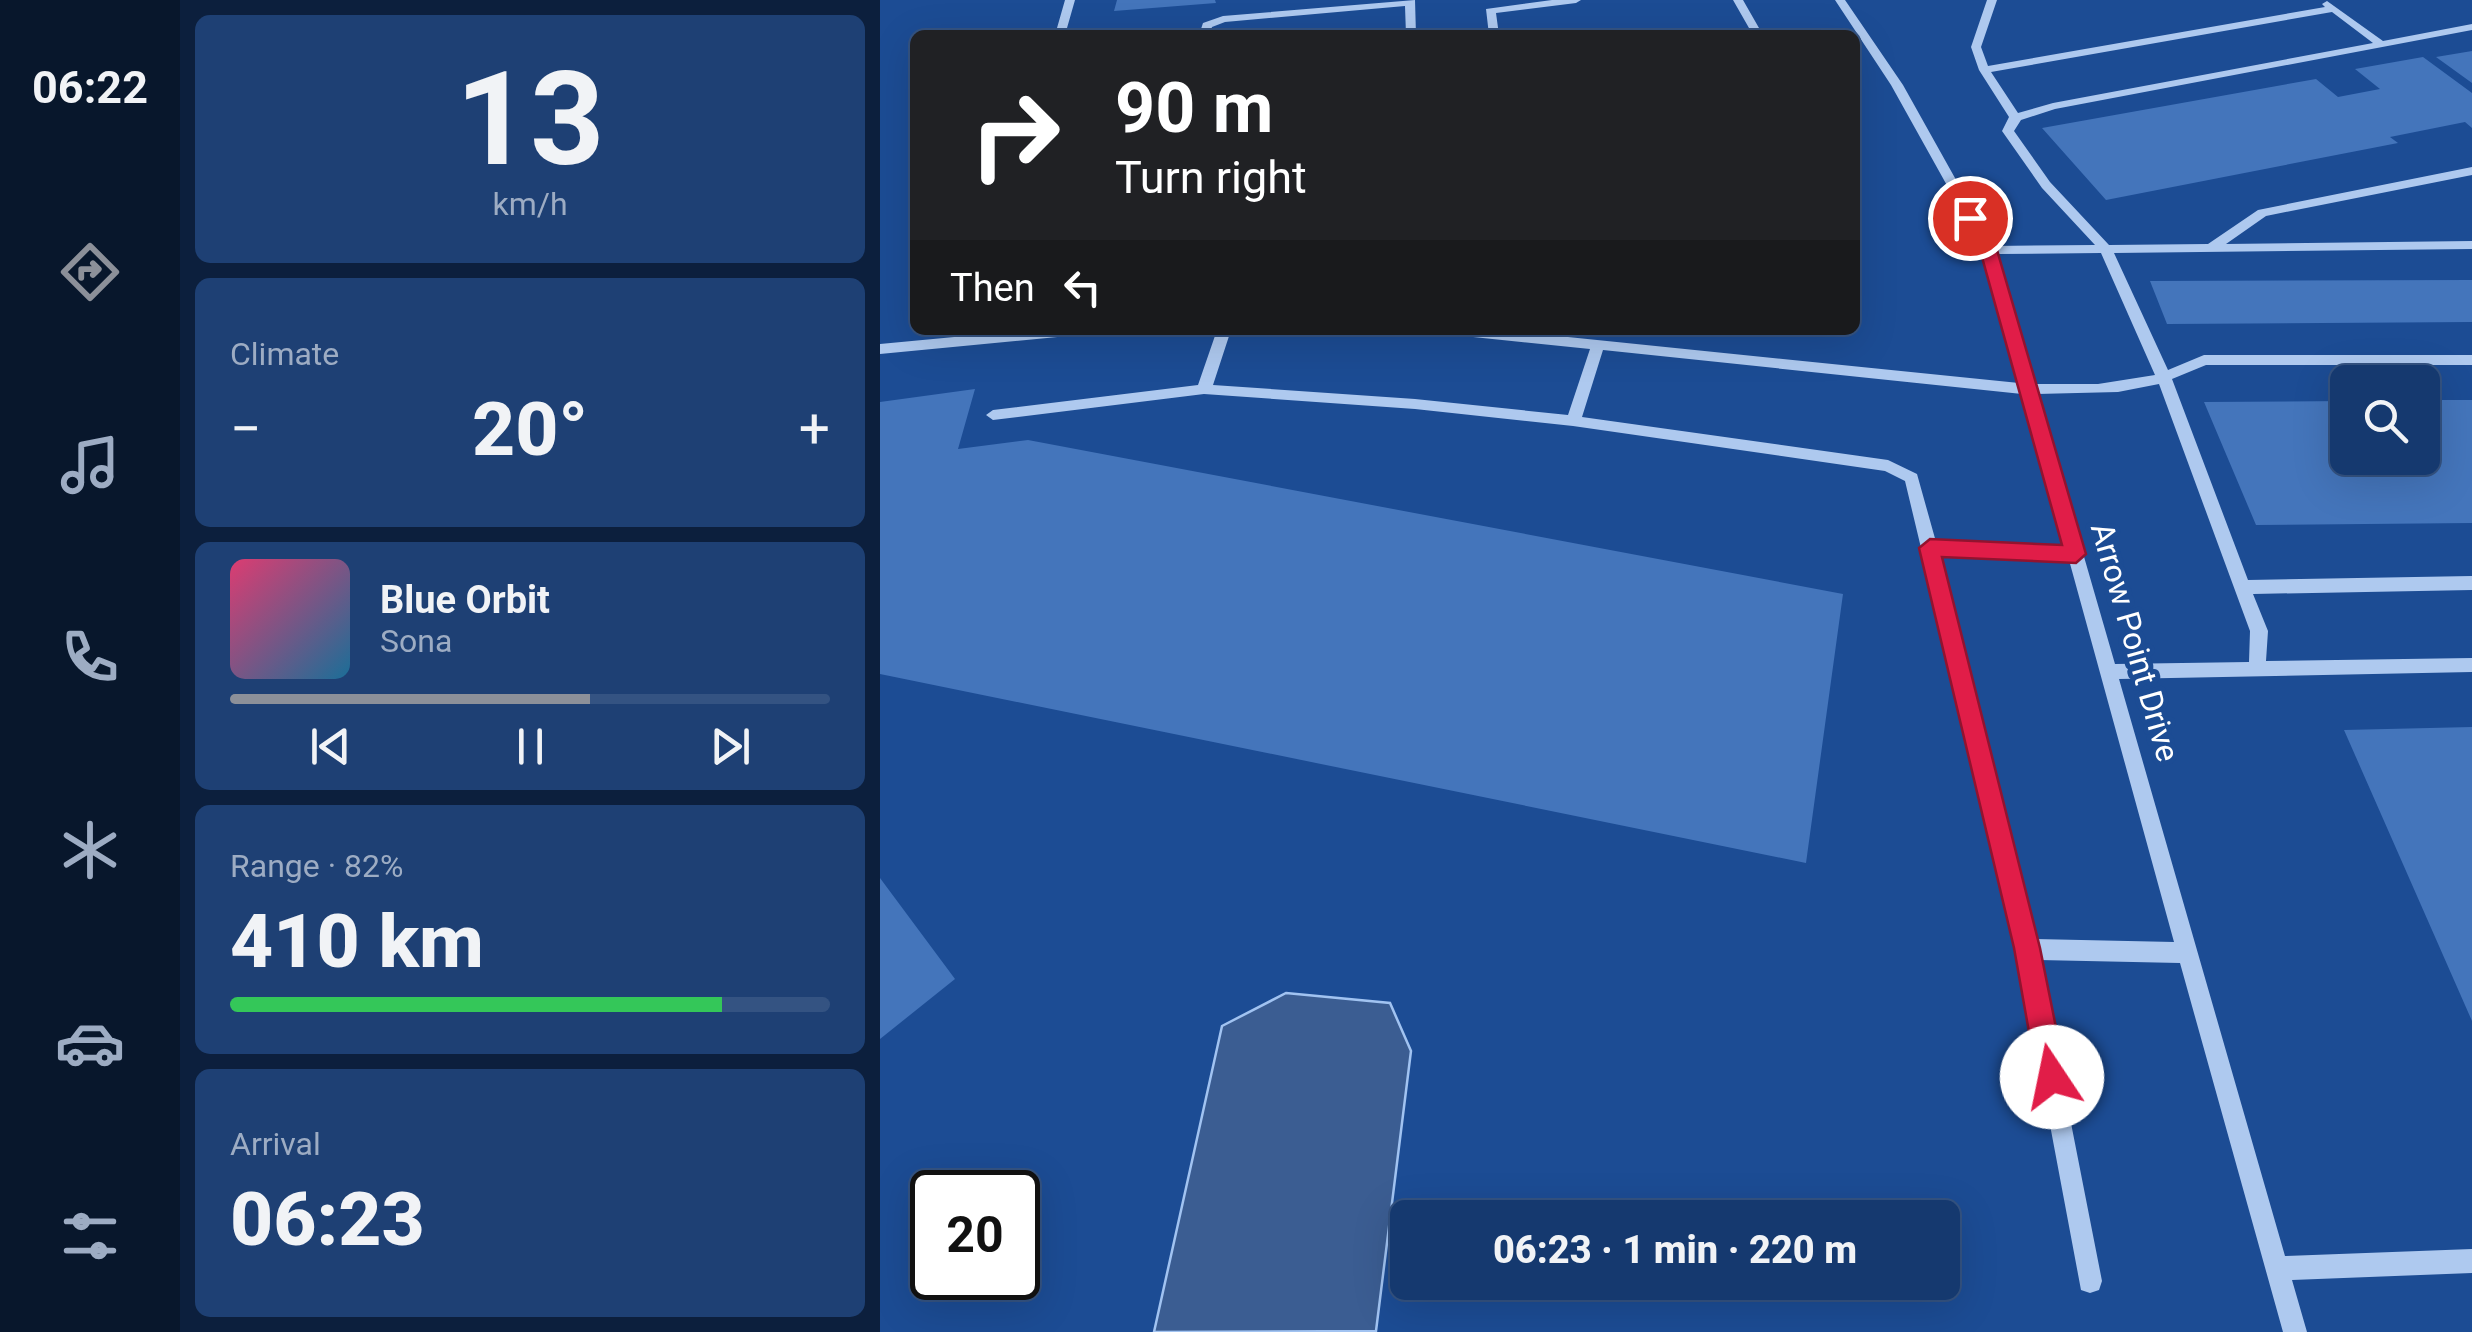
<!DOCTYPE html>
<meta charset="utf-8">
<style>
body{margin:0;font-family:Roboto,sans-serif;background:#1e4074;color:#f1f3f6;height:100vh;display:flex;flex-direction:column;font-size:38px;white-space:nowrap}
*{box-sizing:border-box;margin:0}
p{font-size:32px;color:#9dacc3}
.icon{flex:none;width:55px;height:55px;fill:none;stroke:currentColor;stroke-width:2;stroke-linecap:round;stroke-linejoin:round}
.map{position:relative;flex:1;overflow:hidden}
.side{display:flex;flex-direction:column;gap:15px;padding:15px;background:#0c1f3d;width:700px}
.side>*{flex:none}
.banner{position:absolute;left:30px;top:30px;width:950px;height:305px;border-radius:15px;box-shadow:0 10px 40px #0002,0 0 0 2px #345382;background:#202124;color:#fff;overflow:hidden}
.tools{position:absolute;left:1450px;top:365px;display:grid;gap:20px}
.tools a{display:grid;place-items:center;width:110px;height:110px;border-radius:15px;background:#15396f;box-shadow:0 10px 40px #0002,0 0 0 2px #345382;font-size:50px}
.speed{position:absolute;left:30px;top:1170px;display:flex;gap:20px;font-size:50px;font-weight:700;text-align:center}
.speed>*{display:grid;place-content:center;width:130px;height:130px;border-radius:50%;background:#15396f;box-shadow:0 10px 40px #0002,0 0 0 2px #345382;line-height:1}
.speed .limit{border:5px solid #111;border-radius:15px;background:#fff;color:#111}
.pin{position:absolute;display:grid;place-items:center;width:85px;height:85px;color:#fff;margin:-42px;border:5px solid #fff;border-radius:50%;box-shadow:0 2px 10px #0007}
.me{position:absolute;width:110px;margin:-55px;rotate:349deg;stroke-linejoin:round;filter:drop-shadow(0 0 8px #0008)}
.turn{display:flex;align-items:center;gap:35px;height:210px;padding:0 40px;font-size:45px}
.turn .icon{width:130px;height:130px;stroke-width:2.5}
.turn b{display:block;font-size:70px;line-height:85px}
.then{display:flex;align-items:center;height:95px;padding:0 40px;background:#0003;gap:20px;font-size:38px}
.big{font-size:75px;font-weight:800;line-height:1.1}
.side .tile{flex:1;display:flex;flex-direction:column;justify-content:center;gap:15px;min-width:0;padding:0 35px;border-radius:15px;background:#1e4074}
.side .dial{align-items:center;gap:0}
.dial b{font-size:130px;line-height:1}
.song{display:flex;align-items:center;gap:30px}
.cover{width:120px;height:120px;border-radius:15px;background:linear-gradient(135deg,hsl(340 70% 55%),hsl(200 70% 35%))}
.played{height:10px;border-radius:5px;background:linear-gradient(90deg,#8c9099 60%,#345382 60%)}
.keys{display:flex;justify-content:space-around;direction:ltr}
.heat{display:flex;justify-content:space-between;align-items:center;font-size:55px;direction:ltr}
.charge{height:15px;border-radius:8px;background:linear-gradient(90deg,#34c759 82%,#345382 0)}
.trip{position:absolute;left:510px;top:1200px;width:570px;height:100px;border-radius:15px;background:#15396f;box-shadow:0 10px 40px #0002,0 0 0 2px #345382;font-weight:800;line-height:100px;text-align:center}
main{display:flex;flex:1;min-height:0}
.tabs{display:flex;flex-direction:column;width:180px;justify-content:space-around;align-items:center;background:#08172c;color:#9dacc3}
.tabs .icon{width:70px;height:70px}
.tabs .on{color:#8c9099}
.tabs b{font-size:45px;color:#f1f3f6}
.map>svg:first-child{display:block}
.water{fill:#3b5d92;stroke:#a1c3f1;stroke-width:2.5}
.building{fill:#4475bb}
.lines{fill:none;stroke-linecap:round;stroke-linejoin:round}
.minor{fill:#aec9ef;fill-rule:evenodd}
.route{fill:#e11d48;stroke:#92132f;stroke-width:2.5}
.labels{text-anchor:middle;dominant-baseline:central;stroke-width:10;stroke-linejoin:round;paint-order:stroke}
.street-label{font-size:32px;fill:#fff;stroke:#1c4c94}
</style>
<main>
<nav class="tabs">
<b>06:22</b>
<svg class="icon on" aria-label="directions" viewBox="0 0 24 24"><path d="M12 3l9 9-9 9-9-9zM9 14v-3h6M13 9l2 2-2 2"/></svg>
<svg class="icon" aria-label="music" viewBox="0 0 24 24"><path d="M9 18V5l10-2v13"/><circle cx="6" cy="18" r="3"/><circle cx="16" cy="16" r="3"/></svg>
<svg class="icon" aria-label="phone" viewBox="0 0 24 24"><path d="M5 4h4l2 5-3 2q2 4 5 5l2-3 5 2v4C11 20 4 13 5 4z"/></svg>
<svg class="icon" aria-label="climate" viewBox="0 0 24 24"><path d="M12 3v18M4 7l16 10M4 17L20 7"/></svg>
<svg class="icon" aria-label="car" viewBox="0 0 24 24"><path d="M5 17H2v-5l4-1 3-4h7l3 4 3 1v5h-3M9 17h6M6 11h13"/><circle cx="7" cy="17" r="2"/><circle cx="17" cy="17" r="2"/></svg>
<svg class="icon" aria-label="filters" viewBox="0 0 24 24"><path d="M4 7h16M4 17h16"/><circle cx="9" cy="7" r="2"/><circle cx="15" cy="17" r="2"/></svg>
</nav>
<section class="side">
<div class="tile dial"><b>13</b><p>km/h</p></div>
<div class="tile"><p>Climate</p>
<div class="heat"><a>−</a><b class="big">20°</b><a>+</a></div>
</div>
<div class="tile">
<div class="song"><i class="cover"></i><div><b>Blue Orbit</b><p>Sona</p></div></div>
<div class="played"></div>
<div class="keys"><svg class="icon" aria-label="previous" viewBox="0 0 24 24"><path d="M18 5L8 12l10 7zM5 5v14"/></svg><svg class="icon" aria-label="pause" viewBox="0 0 24 24"><path d="M8 5v14M16 5v14"/></svg><svg class="icon" aria-label="next" viewBox="0 0 24 24"><path d="M6 5l10 7-10 7zM19 5v14"/></svg></div>
</div>
<div class="tile"><p>Range · 82%</p><b class="big">410 km</b><div class="charge"></div></div>
<div class="tile"><p>Arrival</p><b class="big">06:23</b></div>
</section>
<div class="map">
<svg width="1592" height="1332" viewBox="0 0 1592 1332">
<rect width="100%" height="100%" fill="#1c4c94"/>
<path class="water" d="M406 993 510 1003 531 1051 496 1331 274 1332 342 1026Z"/>
<path class="building" d="M237 0H335L336 3 234 11Z
M1592 51V83L1556 57Z
M1543 57 1592 93V128L1585 122 1510 137 1518 143 1226 200 1162 128 1436 79 1458 97 1500 89 1475 69Z
M1592 280V322L1287 324 1270 281Z
M95 389 78 449 148 440 963 594 926 863 0 674V402Z
M1542 400H1592V523L1376 525 1324 402 1468 401V458H1542Z
M1592 727V1021L1464 730Z
M0 878 75 979 0 1039Z"/>
<g class="lines">
<path class="minor" d="M185 0H195L185 35H175Z
M535 0 536 35H526L525 6 345 22 332 27 329 35H319L323 23 343 16Z
M672 0H701L696 3 616 13 619 35H609L606 9Z
M853 0H863L883 35H873Z
M955 0H965L1023 85 1113 246 1215 245 1162 188 1122 131 1129 117 1099 70 1091 47 1107 0H1117L1101 47 1108 66 1445 7 1442 4 1447 1 1503 41 1592 24V30L1175 109 1141 120 1134 131 1170 182 1229 245 1328 244 1378 210 1592 167V175L1386 216 1346 244 1592 241V249L1234 253 1288 370 1324 355H1592V365H1326L1292 379 1368 580 1592 576V590L1373 594 1388 631 1386 661 1592 658V672L1239 679 1405 1256 1592 1249V1273L1412 1280 1427 1332H1403L1300 963 1159 960 1222 1281 1219 1290 1210 1293 1201 1290 1137 949 1025 481 1005 471 693 426 535 409 324 394 113 420 106 415 113 410 318 385 337 330H351L333 385 535 399 688 415 710 349 574 335 567 330H619L1139 383 1103 250 1011 85ZM1452 12 1493 43 1173 103 1138 113 1111 72ZM1221 253 1275 375 1218 384H1154L1117 254ZM723 350 1142 394 1185 547 1056 542 1037 474 1008 460 702 417ZM1279 384 1370 631 1369 662 1235 664 1157 394 1238 392ZM1059 555 1189 560 1294 942 1155 939Z
M149 330H205L198 335 0 354V344Z"/>
</g>
<path class="route" d="M1085 214H1096L1117 250 1206 554 1196 563 1062 557 1160 948 1186 1077 1182 1087 1172 1091 1161 1087 1157 1077 1134 948 1039 548 1050 539 1182 545 1100 250 1082 218Z"/>
<g class="labels">
<g class="street-label">
<text transform="translate(1255 642) rotate(74)">Arrow Point Drive</text>
</g>
</g>
</svg>
<div class="tools">
<a><svg class="icon" aria-label="search" viewBox="0 0 24 24"><circle cx="10" cy="10" r="6"/><path d="M15 15l6 6"/></svg></a>
</div>
<div class="speed"><div class="limit">20</div></div>
<div class="pin" style="left:1090px;top:218px;background:#d93025"><svg class="icon" aria-label="arrive" viewBox="0 0 24 24"><path d="M6 21V4h12l-3 4 3 4H6"/></svg></div>
<svg class="me" style="left:1172px;top:1077px" viewBox="-20 -20 40 40"><circle r="19" fill="#fff"/><path d="M0-13L10 11 0 6-10 11z" fill="#e11d48"/></svg>
<div class="trip">06:23 · 1 min · 220 m</div>
<div class="banner">
<div class="turn"><svg class="icon" aria-label="right" viewBox="0 0 24 24"><path d="M7 20v-9h11M14 6l5 5-5 5"/></svg><div><b>90 m</b>Turn right</div></div>
<div class="then">Then<svg class="icon" aria-label="left" viewBox="0 0 24 24"><path d="M17 20v-9H6M10 6l-5 5 5 5"/></svg></div>
</div>
</div>
</main>
